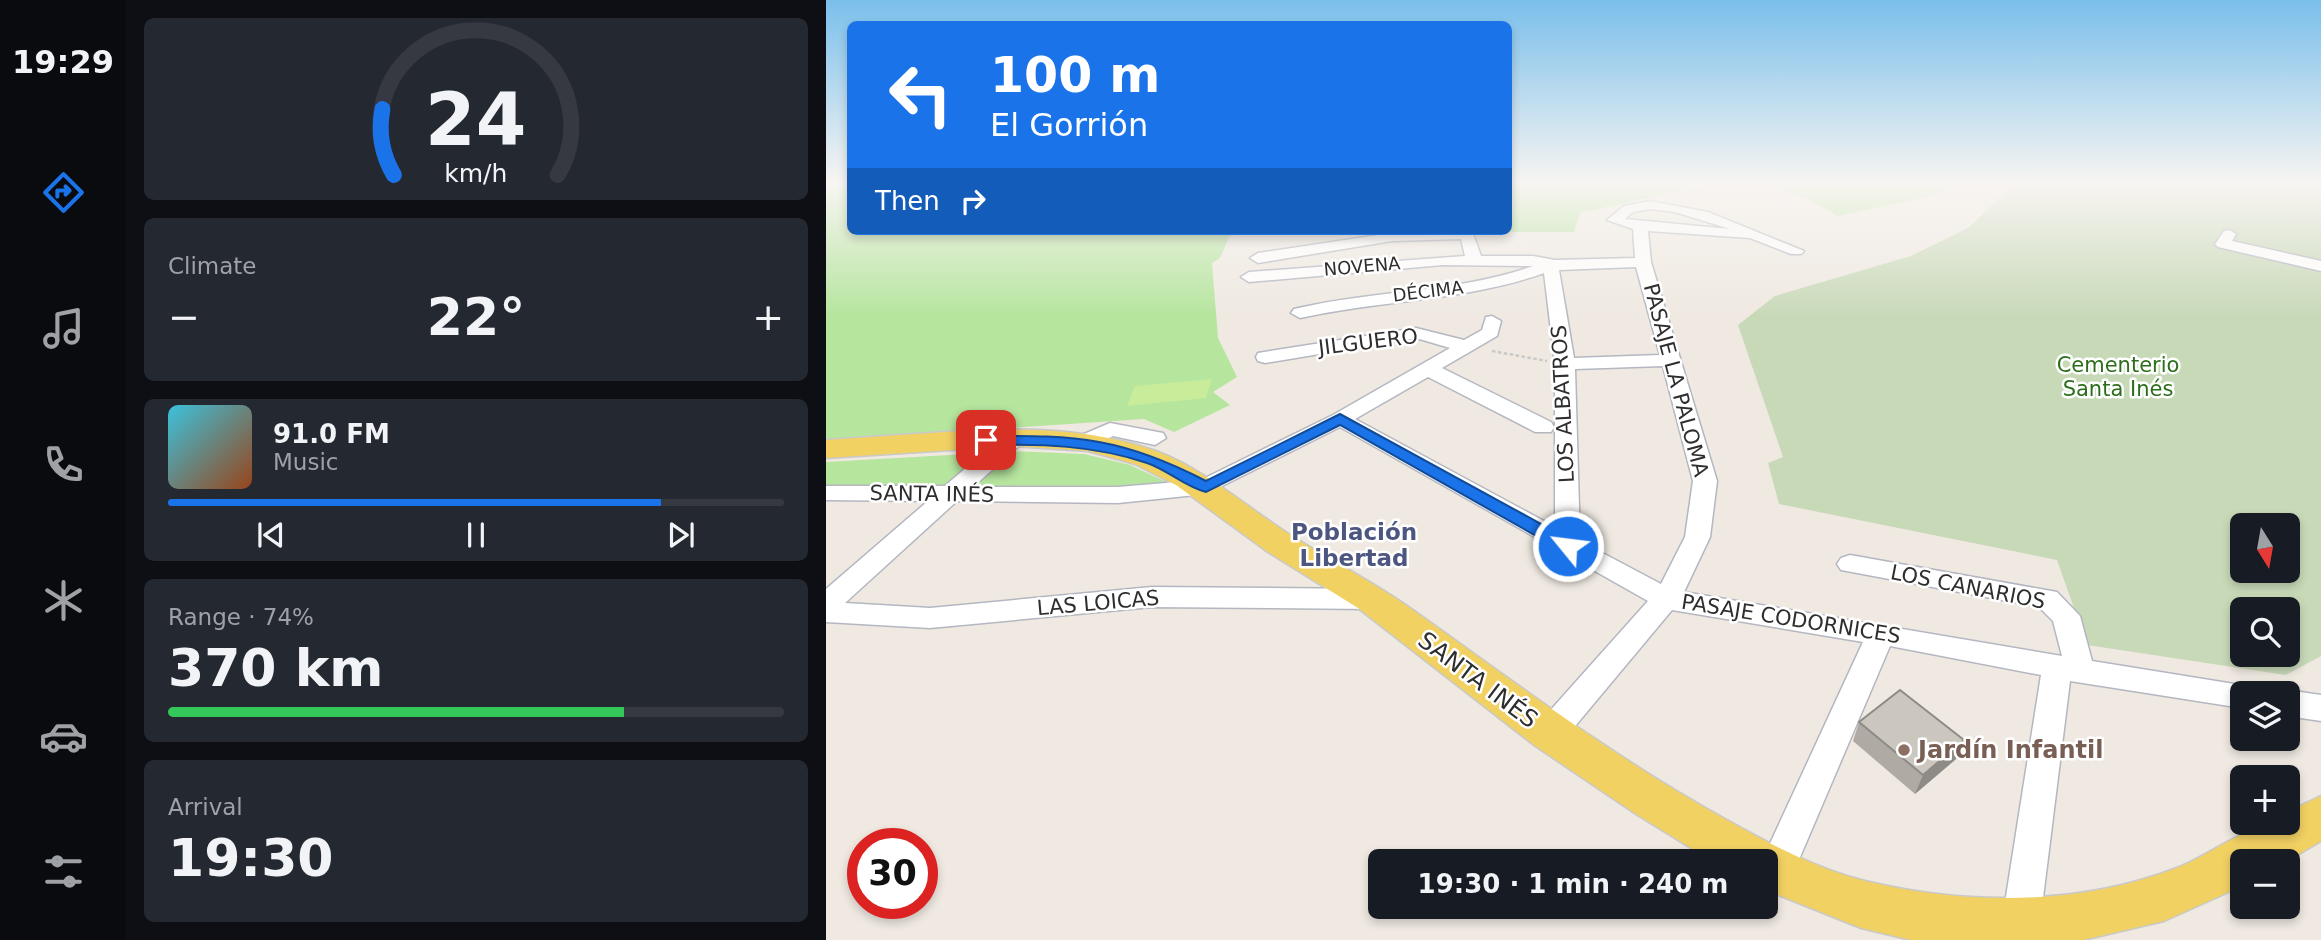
<!DOCTYPE html>
<meta charset="utf-8">
<style>
body{margin:0;font-family:"DejaVu Sans",sans-serif;background:#242831;color:#f1f3f6;height:100vh;display:flex;flex-direction:column;font-size:26px;white-space:nowrap}
*{box-sizing:border-box;margin:0}
p{font-size:23px;color:#9ea1a6}
.icon{flex:none;width:38px;height:38px;fill:none;stroke:currentColor;stroke-width:2;stroke-linecap:round;stroke-linejoin:round}
.map{position:relative;flex:1;overflow:hidden}
.panel{display:flex;flex-direction:column;gap:18px;padding:18px;background:#0d0f14;width:700px}
.panel>*{flex:none}
.top-card{position:absolute;left:21px;top:21px;width:665px;height:214px;border-radius:10px;box-shadow:0 4px 10px #0003;background:#1a73e8;color:#fff;overflow:hidden}
.needle{width:46px;rotate:169deg}
.controls{position:absolute;left:1404px;top:513px;display:grid;gap:14px}
.controls a{display:grid;place-items:center;width:70px;height:70px;border-radius:10px;background:#171b24;box-shadow:0 4px 10px #0003;font-size:35px}
.speed{position:absolute;left:21px;top:828px;display:flex;gap:14px;font-size:35px;font-weight:700;text-align:center}
.speed>*{display:grid;place-content:center;width:91px;height:91px;border-radius:50%;background:#171b24;box-shadow:0 4px 10px #0003;line-height:1}
.speed .limit{border:10px solid #d22;background:#fff;color:#111}
.pin{position:absolute;display:grid;place-items:center;width:60px;height:60px;color:#fff;margin:-30px;border-radius:14px;box-shadow:0 4px 10px #0006}
.me{position:absolute;width:77px;margin:-38px;rotate:299deg;stroke-linejoin:round;filter:drop-shadow(0 0 5px #0008)}
.turn{display:flex;align-items:center;gap:24px;height:147px;padding:0 28px;font-size:32px}
.turn .icon{width:91px;height:91px;stroke-width:2.5}
.turn b{display:block;font-size:49px;line-height:60px}
.then{display:flex;align-items:center;height:66px;padding:0 28px;background:#0003;gap:14px;font-size:26px}
.big{font-size:52px;font-weight:800;line-height:1.1}
.panel .card{flex:1;display:flex;flex-direction:column;justify-content:center;gap:10px;min-width:0;padding:0 24px;border-radius:10px;background:#242831}
.panel .dial{align-items:center;gap:0}
.dial svg{height:182px;overflow:visible;fill:none;stroke:#363941;stroke-width:7;stroke-linecap:round;text-anchor:middle}
.dial text{fill:#f1f3f6;stroke:none}
.song{display:flex;align-items:center;gap:21px}
.cover{width:84px;height:84px;border-radius:10px;background:linear-gradient(135deg,hsl(190 70% 55%),hsl(20 70% 35%))}
.played{height:7px;border-radius:4px;background:linear-gradient(90deg,#1a73e8 80%,#363941 80%)}
.keys{display:flex;justify-content:space-around;direction:ltr}
.heat{display:flex;justify-content:space-between;align-items:center;font-size:38px;direction:ltr}
.charge{height:10px;border-radius:5px;background:linear-gradient(90deg,#34c759 74%,#363941 0)}
.trip{position:absolute;left:542px;top:849px;width:410px;height:70px;border-radius:10px;background:#171b24;box-shadow:0 4px 10px #0003;font-weight:800;line-height:70px;text-align:center}
main{display:flex;flex:1;min-height:0}
.tabs{display:flex;flex-direction:column;width:126px;justify-content:space-around;align-items:center;background:#090b0e;color:#9ea1a6}
.tabs .icon{width:49px;height:49px}
.tabs .active{color:#1a73e8}
.tabs b{font-size:32px;color:#f1f3f6}
.map>svg:first-child{display:block}
.green{fill:#b6e59e}
.cemetery{fill:#c8d9b8;fill-rule:evenodd}
.pitch{fill:#c9ec9a}
.lines{fill:none;stroke-linecap:round;stroke-linejoin:round}
.minor-casing{stroke:#b4b7c1;stroke-width:3}
.major-casing{stroke:#c9c9c9;stroke-width:3}
.path{stroke:#c9c9c9;stroke-width:2.5;stroke-dasharray:3.5 2.5;stroke-linecap:butt}
.minor{fill:#fff;fill-rule:evenodd}
.major{fill:#f2d163;fill-rule:evenodd}
.wall{fill:#afaba4}
.shaded-wall{fill:#8e8b86}
.building{fill:#cbc7bf;stroke:#8e8b86;stroke-width:2}
.route{fill:#1a73e8;stroke:#114b97;stroke-width:2}
.education-dot{fill:#8d6e63;stroke:#fff;stroke-width:2.5}
.labels{text-anchor:middle;dominant-baseline:central;stroke-width:5;stroke-linejoin:round;paint-order:stroke}
.far-street-label{font-size:18px;fill:#2e2e2e;stroke:#fff}
.street-label{font-size:21px;fill:#2e2e2e;stroke:#fff}
.park-label{font-size:21px;fill:#2c6e1b;stroke:#fff}
.neighbourhood-label{font-size:23px;font-weight:bold;fill:#4d5680;stroke:#fff}
.near-street-label{font-size:24px;fill:#2e2e2e;stroke:#fff}
.near-education-label{font-size:24px;font-weight:bold;fill:#785e54;stroke:#fff;text-anchor:start}
</style>
<main>
<nav class="tabs">
<b>19:29</b>
<svg class="icon active" aria-label="directions" viewBox="0 0 24 24"><path d="M12 3l9 9-9 9-9-9zM9 14v-3h6M13 9l2 2-2 2"/></svg>
<svg class="icon" aria-label="music" viewBox="0 0 24 24"><path d="M9 18V5l10-2v13"/><circle cx="6" cy="18" r="3"/><circle cx="16" cy="16" r="3"/></svg>
<svg class="icon" aria-label="phone" viewBox="0 0 24 24"><path d="M5 4h4l2 5-3 2q2 4 5 5l2-3 5 2v4C11 20 4 13 5 4z"/></svg>
<svg class="icon" aria-label="climate" viewBox="0 0 24 24"><path d="M12 3v18M4 7l16 10M4 17L20 7"/></svg>
<svg class="icon" aria-label="car" viewBox="0 0 24 24"><path d="M5 17H2v-5l4-1 3-4h7l3 4 3 1v5h-3M9 17h6M6 11h13"/><circle cx="7" cy="17" r="2"/><circle cx="17" cy="17" r="2"/></svg>
<svg class="icon" aria-label="filters" viewBox="0 0 24 24"><path d="M4 7h16M4 17h16"/><circle cx="9" cy="7" r="2"/><circle cx="15" cy="17" r="2"/></svg>
</nav>
<section class="panel">
<div class="card dial"><svg viewBox="0 0 100 80">
<path d="M14 69A42 42 0 1 1 86 69"/>
<path d="M14 69A42 42 0 0 1 9 40" stroke="#1a73e8"/>
<text x="50" y="56" font-size="32" font-weight="700">24</text>
<text x="50" y="72" font-size="11">km/h</text>
</svg></div>
<div class="card"><p>Climate</p>
<div class="heat"><a>−</a><b class="big">22°</b><a>+</a></div>
</div>
<div class="card">
<div class="song"><i class="cover"></i><div><b>91.0 FM</b><p>Music</p></div></div>
<div class="played"></div>
<div class="keys"><svg class="icon" aria-label="previous" viewBox="0 0 24 24"><path d="M18 5L8 12l10 7zM5 5v14"/></svg><svg class="icon" aria-label="pause" viewBox="0 0 24 24"><path d="M8 5v14M16 5v14"/></svg><svg class="icon" aria-label="next" viewBox="0 0 24 24"><path d="M6 5l10 7-10 7zM19 5v14"/></svg></div>
</div>
<div class="card"><p>Range · 74%</p><b class="big">370 km</b><div class="charge"></div></div>
<div class="card"><p>Arrival</p><b class="big">19:30</b></div>
</section>
<div class="map">
<svg width="1495" height="940" viewBox="0 0 1495 940">
<rect width="100%" height="100%" fill="#efe9e1"/>
<path class="green" d="M0 184H24V231H417L403 237 394 258 386 263 392 338 411 377 387 392 404 405 348 432 318 419 0 440Z
M683 184H855L881 195 857 190 754 213 748 232H634L682 231Z
M927 184H1134L1101 197 1011 216C984 197 959 189 927 184Z
M185 451 258 454 304 465 351 487 141 489Z
M160 453 109 495 0 492V462Z"/>
<path class="cemetery" d="M1189 184H1495V656L1460 675 1261 645 1231 560 953 504 942 463 957 457 912 325 949 296 1085 256 1142 228ZM1416 525H1461V570H1416ZM1416 609H1461V654H1416Z"/>
<path class="pitch" d="M386 379 380 398 301 406 309 386Z"/>
<g class="lines">
<defs>
<path id="minor" d="M824 201 882 212 978 251 975 254H965L924 238 822 231 825 262 891 481 884 537 858 592 1236 656 1227 621 1213 607 1015 570 1011 564 1015 558 1024 555 1231 592 1254 616 1266 661 1427 687 1430 693H1416V708L1244 681 1214 922 1208 935 1197 940 1182 935 1176 922 1215 675 1064 646 963 883 950 889 940 885V861H936L1037 642 846 610 735 743 724 746 713 743 708 733 713 723 822 601 514 427 380 494 292 503 131 501 19 603 104 608 326 587 545 589 555 592 559 599 555 606 545 609 326 607 104 628 0 622V589L102 501 0 500V486H119L179 434H195L198 439 195 444 147 487H292L375 480 507 415 624 348 590 338 439 363 432 361 430 357 432 353 590 328 638 340 656 330 660 317 666 316 675 321 671 336 616 368 725 422 728 427 725 432H709L602 377 529 419 729 527V364L718 273C640 301 554 300 474 318L465 313 468 309C546 290 631 293 707 266L617 265 423 282 415 277 423 272 639 256 635 239 566 241 432 263 424 258 432 253 566 233 646 231 655 256H707L729 260 809 258 807 229 781 220 798 206ZM824 209 849 212 904 229 799 219 807 212ZM810 267 834 355 748 358 733 270ZM837 366 867 481 859 537 835 584 754 541 749 369Z
M1403 230 1410 234 1406 241 1495 261V271L1392 247 1389 244 1398 231Z
M284 423 337 433 340 438 329 445 287 436 259 449 248 442 251 437Z
M1461 690 1495 695V721L1461 716V693H1453Z"/>
<path id="major" d="M149 430C210 428 272 430 330 451 380 470 420 507 466 536 505 561 546 581 584 608 690 683 785 756 899 819 944 844 988 868 1039 881 1138 905 1251 906 1348 869 1385 856 1421 822 1461 822V812L1495 796V841L1461 861H1416V886L1338 921 1257 940H1085L1035 928 940 890V861H886L810 814 708 745 532 608 442 552 350 485 309 464 262 451 188 446 0 458V440Z"/>
</defs>
<use href="#minor" class="minor-casing"/>
<use href="#major" class="major-casing"/>
<path class="path" d="M666 351 721 361"/>
<use href="#minor" class="minor"/>
<use href="#major" class="major"/>
</g>
<path class="wall" d="M1033 722 1138 740 1130 759 1089 794 1027 741Z"/>
<path class="shaded-wall" d="M1138 740 1130 759 1089 794 1097 775Z"/>
<path class="building" d="M1074 690 1138 740 1097 775 1033 722Z"/>
<linearGradient id="sky" x2="0" y2="1"><stop stop-color="#7abfeb"/><stop offset="0.58" stop-color="#f8f5f2"/><stop offset="1" stop-color="#f8f5f2" stop-opacity="0"/></linearGradient>
<rect width="1495" height="316" fill="url(#sky)"/>
<path class="route" d="M514 414 748 542 751 546 748 550H735L514 425 380 492C359 487 342 470 321 463 267 445 216 444 160 445L153 440 160 436C251 435 297 438 380 481Z"/>
<circle class="education-dot" cx="1078" cy="750" r="7"/>
<g class="labels">
<g class="far-street-label">
<text transform="translate(536 266) rotate(-5)">NOVENA</text>
<text transform="translate(602 291) rotate(-7)">DÉCIMA</text>
</g>
<g class="street-label">
<text transform="translate(542 342) rotate(-7)">JILGUERO</text>
<text transform="translate(850 380) rotate(75)">PASAJE LA PALOMA</text>
<text transform="translate(737 404) rotate(-93)">LOS ALBATROS</text>
<text transform="translate(106 494) rotate(1)">SANTA INÉS</text>
<text transform="translate(1142 587) rotate(11)">LOS CANARIOS</text>
<text transform="translate(272 603) rotate(-5)">LAS LOICAS</text>
<text transform="translate(965 619) rotate(9)">PASAJE CODORNICES</text>
</g>
<g class="park-label">
<text x="1292" y="365">Cementerio<tspan x="1292" dy="24">Santa Inés</tspan></text>
</g>
<g class="neighbourhood-label">
<text x="528" y="532">Población<tspan x="528" dy="26">Libertad</tspan></text>
</g>
<g class="near-street-label">
<text transform="translate(652 680) rotate(37)">SANTA INÉS</text>
</g>
<g class="near-education-label">
<text x="1092" y="750">Jardín Infantil</text>
</g>
</g>
</svg>
<div class="controls">
<a><svg class="needle" viewBox="-14 -14 28 28"><path d="M0-13l5 13h-10z" fill="#e53935"/><path d="M0 13l5-13h-10z" fill="#9ea1a6"/></svg></a>
<a><svg class="icon" aria-label="search" viewBox="0 0 24 24"><circle cx="10" cy="10" r="6"/><path d="M15 15l6 6"/></svg></a>
<a><svg class="icon" aria-label="layers" viewBox="0 0 24 24"><path d="M12 4l9 5-9 5-9-5zM3 14l9 5 9-5"/></svg></a>
<a>+</a>
<a>−</a>
</div>
<div class="speed"><div class="limit">30</div></div>
<div class="pin" style="left:160px;top:440px;background:#d93025"><svg class="icon" aria-label="arrive" viewBox="0 0 24 24"><path d="M6 21V4h12l-3 4 3 4H6"/></svg></div>
<svg class="me" style="left:742px;top:546px" viewBox="-20 -20 40 40"><circle r="17" fill="#1a73e8" stroke="#fff" stroke-width="3"/><path d="M0-11L8 9 0 5-8 9z" fill="#fff"/></svg>
<div class="trip">19:30 · 1 min · 240 m</div>
<div class="top-card">
<div class="turn"><svg class="icon" aria-label="left" viewBox="0 0 24 24"><path d="M17 20v-9H6M10 6l-5 5 5 5"/></svg><div><b>100 m</b>El Gorrión</div></div>
<div class="then">Then<svg class="icon" aria-label="right" viewBox="0 0 24 24"><path d="M7 20v-9h11M14 6l5 5-5 5"/></svg></div>
</div>
</div>
</main>
